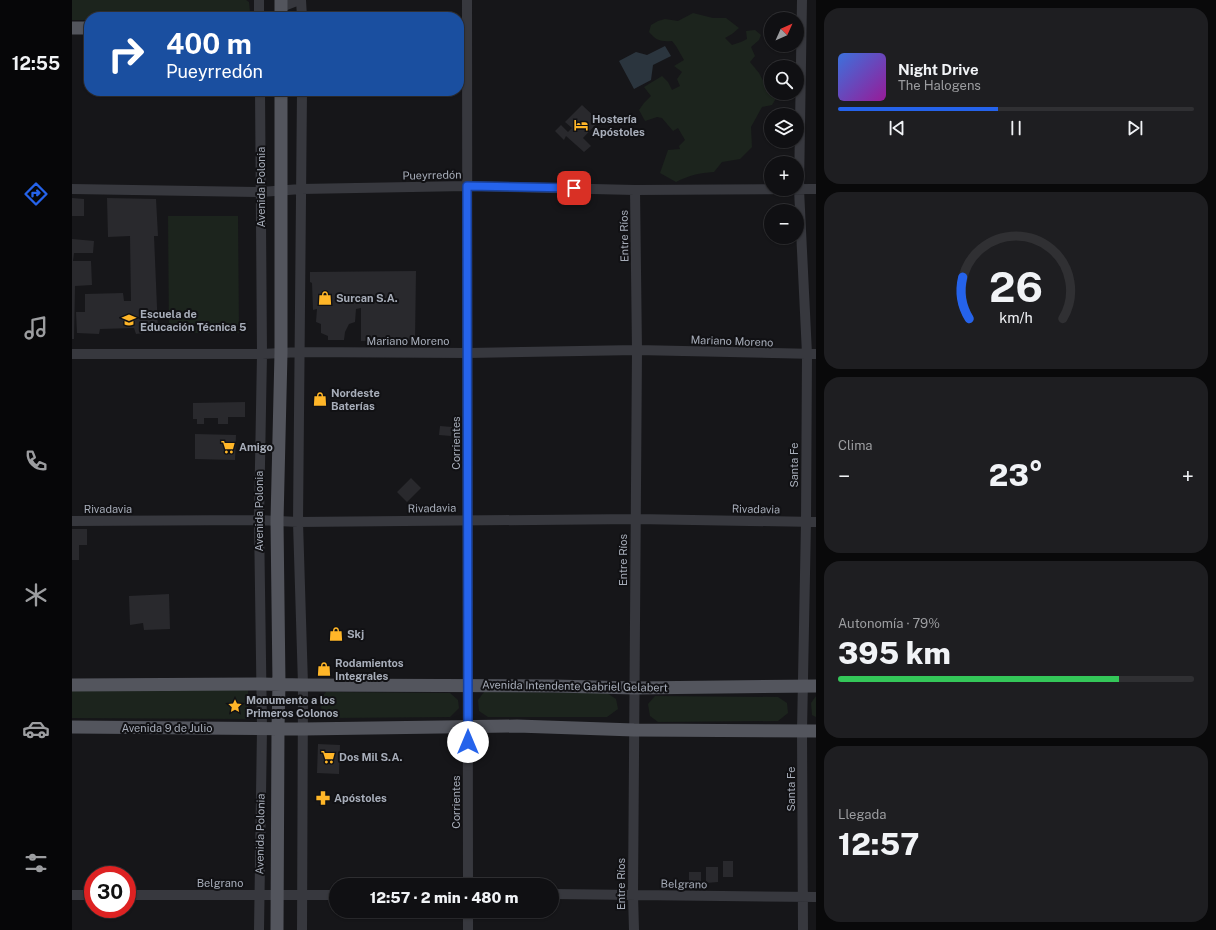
<!DOCTYPE html>
<html lang="es">
<meta charset="utf-8">
<style>
body{margin:0;font-family:"Public Sans",sans-serif;background:#1e1e21;color:#f1f3f6;height:100vh;display:flex;flex-direction:column;font-size:15px;white-space:nowrap}
*{box-sizing:border-box;margin:0}
p{font-size:13px;color:#9c9da0}
.icon{flex:none;width:22px;height:22px;fill:none;stroke:currentColor;stroke-width:2;stroke-linecap:round;stroke-linejoin:round}
.map{position:relative;flex:1;overflow:hidden}
.drawer{display:flex;flex-direction:column;gap:8px;padding:8px;background:#09090a;width:400px}
.drawer>*{flex:none}
.hud{position:absolute;left:12px;top:12px;width:380px;height:84px;border-radius:16px;box-shadow:0 1px 3px #0004,0 0 0 1px #303033;background:#1a4fa0;color:#fff;overflow:hidden}
.needle{width:26px;rotate:45deg}
.buttons{position:absolute;left:692px;top:12px;display:grid;gap:8px}
.buttons a{display:grid;place-items:center;width:40px;height:40px;border-radius:50%;background:#101013;box-shadow:0 1px 3px #0004,0 0 0 1px #303033;font-size:20px}
.speed{position:absolute;left:12px;top:866px;display:flex;gap:8px;font-size:20px;font-weight:700;text-align:center}
.speed>*{display:grid;place-content:center;width:52px;height:52px;border-radius:50%;background:#101013;box-shadow:0 1px 3px #0004,0 0 0 1px #303033;line-height:1}
.speed .limit{border:6px solid #d22;background:#fff;color:#111}
.pin{position:absolute;display:grid;place-items:center;width:34px;height:34px;color:#fff;margin:-17px;border-radius:8px;box-shadow:0 2px 6px #0006}
.me{position:absolute;width:44px;margin:-22px;rotate:0deg;stroke-linejoin:round;filter:drop-shadow(0 0 3px #0008)}
.turn{display:flex;align-items:center;gap:14px;height:84px;padding:0 16px;font-size:18px}
.turn .icon{width:52px;height:52px;stroke-width:2.5}
.turn b{display:block;font-size:28px;line-height:34px}
.big{font-size:30px;font-weight:800;line-height:1.1}
.drawer .card{flex:1;display:flex;flex-direction:column;justify-content:center;gap:6px;min-width:0;padding:0 14px;border-radius:16px;background:#1e1e21}
.drawer .dial{align-items:center;gap:0}
.dial svg{height:104px;overflow:visible;fill:none;stroke:#303033;stroke-width:7;stroke-linecap:round;text-anchor:middle}
.dial text{fill:#f1f3f6;stroke:none}
.song{display:flex;align-items:center;gap:12px}
.cover{width:48px;height:48px;border-radius:6px;background:linear-gradient(135deg,hsl(220 70% 55%),hsl(300 70% 35%))}
.played{height:4px;border-radius:2px;background:linear-gradient(90deg,#2563eb 45%,#303033 45%)}
.keys{display:flex;justify-content:space-around;direction:ltr}
.heat{display:flex;justify-content:space-between;align-items:center;font-size:22px;direction:ltr}
.charge{height:6px;border-radius:3px;background:linear-gradient(90deg,#34c759 79%,#303033 0)}
.trip{position:absolute;left:257px;top:878px;width:230px;height:40px;border-radius:20px;background:#101013;box-shadow:0 1px 3px #0004,0 0 0 1px #303033;font-weight:800;line-height:40px;text-align:center}
main{display:flex;flex:1;min-height:0}
.tab-bar{display:flex;flex-direction:column;width:72px;justify-content:space-around;align-items:center;background:#060608;color:#9c9da0}
.tab-bar .icon{width:28px;height:28px}
.tab-bar .on{color:#2563eb}
.tab-bar b{font-size:18px;color:#f1f3f6}
.map>svg:first-child{display:block}
.green{fill:#1c241d}
.water{fill:#2b353e}
.building{fill:#29292d}
.lines{fill:none;stroke-linecap:round;stroke-linejoin:round}
.minor{stroke:#37383e;stroke-width:10}
.major{stroke:#53555d;stroke-width:13}
.route-casing{stroke:#184099;stroke-width:10}
.route{stroke:#2563eb;stroke-width:7}
.labels{text-anchor:middle;dominant-baseline:central;stroke-width:4;stroke-linejoin:round;paint-order:stroke}
.poi-label{font-size:11px;font-weight:bold;fill:#a7adb9;stroke:#111114;text-anchor:start}
.street-label{font-size:11px;fill:#a7adb9;stroke:#111114}
</style>
<main>
<nav class="tab-bar">
<b>12:55</b>
<svg class="icon on" aria-label="directions" viewBox="0 0 24 24"><path d="M12 3l9 9-9 9-9-9zM9 14v-3h6M13 9l2 2-2 2"/></svg>
<svg class="icon" aria-label="music" viewBox="0 0 24 24"><path d="M9 18V5l10-2v13"/><circle cx="6" cy="18" r="3"/><circle cx="16" cy="16" r="3"/></svg>
<svg class="icon" aria-label="phone" viewBox="0 0 24 24"><path d="M5 4h4l2 5-3 2q2 4 5 5l2-3 5 2v4C11 20 4 13 5 4z"/></svg>
<svg class="icon" aria-label="climate" viewBox="0 0 24 24"><path d="M12 3v18M4 7l16 10M4 17L20 7"/></svg>
<svg class="icon" aria-label="car" viewBox="0 0 24 24"><path d="M5 17H2v-5l4-1 3-4h7l3 4 3 1v5h-3M9 17h6M6 11h13"/><circle cx="7" cy="17" r="2"/><circle cx="17" cy="17" r="2"/></svg>
<svg class="icon" aria-label="filters" viewBox="0 0 24 24"><path d="M4 7h16M4 17h16"/><circle cx="9" cy="7" r="2"/><circle cx="15" cy="17" r="2"/></svg>
</nav>
<div class="map">
<svg width="744" height="930" viewBox="0 0 744 930">
<rect width="100%" height="100%" fill="#161619"/>
<path class="green" d="M0 0H174L177 2 178 12 175 17H17V20H0Z
M621 13 641 18H654L667 28 660 34 653 38 660 45 669 42 675 39 674 31 683 30 689 35 687 40 679 47 683 56 678 62 687 73 697 92 706 95 700 105 690 107 679 127 680 147 668 159 650 162 642 172C627 173 618 175 604 182L588 173 596 150 608 149 607 146 613 140 606 128 601 131 590 118 585 117 573 121 567 110 572 103 579 96 572 87 590 76 596 82 600 90 608 86 605 79 610 72 602 66 612 60 604 46 600 41C588 42 584 40 577 32L579 25 586 21 593 19 606 21Z
M96 216H166L167 333H97Z
M176 689V719L0 718V691Z
M254 692 378 693 386 700 387 708 378 717 258 718 250 712 248 700Z
M412 692 535 693 544 699 546 709 535 717H416L407 711 406 700Z
M583 696 706 697 715 703 716 713 706 721 586 722 578 716 576 704Z
M744 696V717L740 715 739 703Z"/>
<path class="water" d="M593 46 599 56 581 65 579 80 562 89 547 61 564 52 575 55Z"/>
<path class="building" d="M510 105 527 121 511 138 519 146 512 152 494 136 492 140 483 131 489 125 496 132 500 128 493 122Z
M0 198 12 199V216H0Z
M35 198 84 199 86 236H82L86 331 64 334 62 328 28 329 27 334 5 333 4 312H13V294L51 293 52 301H59L58 236 36 237Z
M0 239 22 241 21 253H2L1 261H19L20 285 3 286 2 339H0Z
M344 271 343 340 289 341V308L284 309 283 322 277 324 273 332 272 340H256V336L249 333V324L244 322 245 309 241 310 240 283 238 282V272Z
M173 402V417H156V424H146V418H132V424H125V419H121V403Z
M368 426 380 427 379 436 367 435Z
M123 434 164 435 163 460 123 459Z
M339 478 349 488 335 502 325 492Z
M0 529H15V545H7V560H0Z
M97 594 98 629 72 630 71 623 58 625 57 596Z
M246 744 268 745 267 774 245 773Z
M651 861H661V877H651Z
M634 867H646V882L634 883Z
M617 872H629V883H617Z"/>
<g class="lines">
<path class="minor" d="M187 0V17
M229 0 230 17
M395 0 396 885
M730 0 727 189 735 354 734 522 730 731 731 930
M209 7 227 0
M0 189 189 192 229 189 395 186 563 190 744 189
M0 354H190L228 352 396 353 565 350 744 354
M0 521 187 520 226 522 564 519 744 522
M480 894 744 897
M0 895H21
M55 895H264
M396 911V930
M187 930 190 728 187 520 190 354 188 91
M230 930 231 685 226 522 230 91
M562 930 561 895 565 350 563 190"/>
<path class="major" d="M209 17V0
M0 28H17
M0 685 189 684 231 685 482 686 563 688 744 686
M0 727 231 729 445 726 562 730 744 731
M205 930 206 728 207 684 205 521 209 353V91"/>
</g>
<g class="lines">
<defs>
<path id="route" d="M396 742 395 186 502 188"/>
</defs>
<use href="#route" class="route-casing"/>
<use href="#route" class="route"/>
</g>
<defs>
<symbol id="hotel-bare" viewBox="-9 -9 18 18"><path d="M-6-4.5h1.5V1H6V5H4.5V3h-9V5H-6ZM-4 0a1.8 1.8 0 1 1 3.6 0ZM.5 0V-2.5h3Q6-2.5 6 0Z" fill="#ffb628" stroke="#111114" stroke-width="2.5" paint-order="stroke"/></symbol>
<symbol id="shop-bare" viewBox="-9 -9 18 18"><path d="M-5-2.5h2.3a2.7 3.5 0 0 1 5.4 0H5L5.5 6h-11ZM-1.5-2.5h3a1.5 2.3 0 0 0-3 0Z" fill="#ffb628" stroke="#111114" stroke-width="2.5" paint-order="stroke"/></symbol>
<symbol id="school-bare" viewBox="-9 -9 18 18"><path d="M0-5L7-2L0 1L-7-2ZM-4 1L0 2.5L4 1V4Q0 6-4 4Z" fill="#ffb628" stroke="#111114" stroke-width="2.5" paint-order="stroke"/></symbol>
<symbol id="supermarket-bare" viewBox="-9 -9 18 18"><path d="M-6-5.5h2.5l.6 2H6L4.5 2H-2.5L-4.4-4H-6ZM-1.5 3.2a1.3 1.3 0 1 0 .1 0ZM3 3.2a1.3 1.3 0 1 0 .1 0Z" fill="#ffb628" stroke="#111114" stroke-width="2.5" paint-order="stroke"/></symbol>
<symbol id="sight-bare" viewBox="-9 -9 18 18"><path d="M0-6L1.8-2.2L6-1.7L2.9 1.2L3.7 5.4L0 3.3L-3.7 5.4L-2.9 1.2L-6-1.7L-1.8-2.2Z" fill="#ffb628" stroke="#111114" stroke-width="2.5" paint-order="stroke"/></symbol>
<symbol id="pharmacy-bare" viewBox="-9 -9 18 18"><path d="M-2-6h4v4h4v4h-4v4h-4v-4h-4v-4h4Z" fill="#ffb628" stroke="#111114" stroke-width="2.5" paint-order="stroke"/></symbol>
</defs>
<g fill-rule="evenodd">
<use href="#hotel-bare" x="499" y="115" width="20" height="20"/>
<use href="#shop-bare" x="243" y="288" width="20" height="20"/>
<use href="#school-bare" x="47" y="310" width="20" height="20"/>
<use href="#shop-bare" x="238" y="389" width="20" height="20"/>
<use href="#supermarket-bare" x="146" y="437" width="20" height="20"/>
<use href="#shop-bare" x="254" y="624" width="20" height="20"/>
<use href="#shop-bare" x="242" y="659" width="20" height="20"/>
<use href="#sight-bare" x="153" y="696" width="20" height="20"/>
<use href="#supermarket-bare" x="246" y="747" width="20" height="20"/>
<use href="#pharmacy-bare" x="241" y="788" width="20" height="20"/>
</g>
<g class="labels">
<g class="poi-label">
<text x="520" y="119">Hostería<tspan x="520" dy="13">Apóstoles</tspan></text>
<text x="264" y="298">Surcan S.A.</text>
<text x="68" y="314">Escuela de<tspan x="68" dy="13">Educación Técnica 5</tspan></text>
<text x="259" y="393">Nordeste<tspan x="259" dy="13">Baterías</tspan></text>
<text x="167" y="447">Amigo</text>
<text x="275" y="634">Skj</text>
<text x="263" y="663">Rodamientos<tspan x="263" dy="13">Integrales</tspan></text>
<text x="174" y="700">Monumento a los<tspan x="174" dy="13">Primeros Colonos</tspan></text>
<text x="267" y="757">Dos Mil S.A.</text>
<text x="262" y="798">Apóstoles</text>
</g>
<g class="street-label">
<text transform="translate(360 175) rotate(-1)">Pueyrredón</text>
<text transform="translate(189 187) rotate(-90)">Avenida Polonia</text>
<text transform="translate(552 236) rotate(-91)">Entre Ríos</text>
<text x="336" y="341">Mariano Moreno</text>
<text transform="translate(660 341) rotate(2)">Mariano Moreno</text>
<text transform="translate(384 443) rotate(-90)">Corrientes</text>
<text transform="translate(722 465) rotate(-90)">Santa Fe</text>
<text transform="translate(360 508) rotate(-1)">Rivadavia</text>
<text x="36" y="509">Rivadavia</text>
<text transform="translate(684 509) rotate(1)">Rivadavia</text>
<text transform="translate(187 511) rotate(-90)">Avenida Polonia</text>
<text transform="translate(551 560) rotate(-90)">Entre Ríos</text>
<text transform="translate(503 686) rotate(1)">Avenida Intendente Gabriel Gelabert</text>
<text x="95" y="728">Avenida 9 de Julio</text>
<text transform="translate(719 789) rotate(-90)">Santa Fe</text>
<text transform="translate(384 802) rotate(-90)">Corrientes</text>
<text transform="translate(188 834) rotate(-89)">Avenida Polonia</text>
<text x="148" y="883">Belgrano</text>
<text transform="translate(549 884) rotate(-90)">Entre Ríos</text>
<text transform="translate(612 884) rotate(1)">Belgrano</text>
</g>
</g>
</svg>
<div class="buttons">
<a><svg class="needle" viewBox="-14 -14 28 28"><path d="M0-13l5 13h-10z" fill="#e53935"/><path d="M0 13l5-13h-10z" fill="#9c9da0"/></svg></a>
<a><svg class="icon" aria-label="search" viewBox="0 0 24 24"><circle cx="10" cy="10" r="6"/><path d="M15 15l6 6"/></svg></a>
<a><svg class="icon" aria-label="layers" viewBox="0 0 24 24"><path d="M12 4l9 5-9 5-9-5zM3 14l9 5 9-5"/></svg></a>
<a>+</a>
<a>−</a>
</div>
<div class="speed"><div class="limit">30</div></div>
<div class="pin" style="left:502px;top:188px;background:#d93025"><svg class="icon" aria-label="arrive" viewBox="0 0 24 24"><path d="M6 21V4h12l-3 4 3 4H6"/></svg></div>
<svg class="me" style="left:396px;top:742px" viewBox="-20 -20 40 40"><circle r="19" fill="#fff"/><path d="M0-13L10 11 0 6-10 11z" fill="#2563eb"/></svg>
<div class="trip">12:57 · 2 min · 480 m</div>
<div class="hud">
<div class="turn"><svg class="icon" aria-label="right" viewBox="0 0 24 24"><path d="M7 20v-9h11M14 6l5 5-5 5"/></svg><div><b>400 m</b>Pueyrredón</div></div>
</div>
</div>
<section class="drawer">
<div class="card">
<div class="song"><i class="cover"></i><div><b>Night Drive</b><p>The Halogens</p></div></div>
<div class="played"></div>
<div class="keys"><svg class="icon" aria-label="previous" viewBox="0 0 24 24"><path d="M18 5L8 12l10 7zM5 5v14"/></svg><svg class="icon" aria-label="pause" viewBox="0 0 24 24"><path d="M8 5v14M16 5v14"/></svg><svg class="icon" aria-label="next" viewBox="0 0 24 24"><path d="M6 5l10 7-10 7zM19 5v14"/></svg></div>
</div>
<div class="card dial"><svg viewBox="0 0 100 80">
<path d="M14 69A42 42 0 1 1 86 69"/>
<path d="M14 69A42 42 0 0 1 9 37" stroke="#2563eb"/>
<text x="50" y="56" font-size="32" font-weight="700">26</text>
<text x="50" y="72" font-size="11">km/h</text>
</svg></div>
<div class="card"><p>Clima</p>
<div class="heat"><a>−</a><b class="big">23°</b><a>+</a></div>
</div>
<div class="card"><p>Autonomía · 79%</p><b class="big">395 km</b><div class="charge"></div></div>
<div class="card"><p>Llegada</p><b class="big">12:57</b></div>
</section>
</main>
